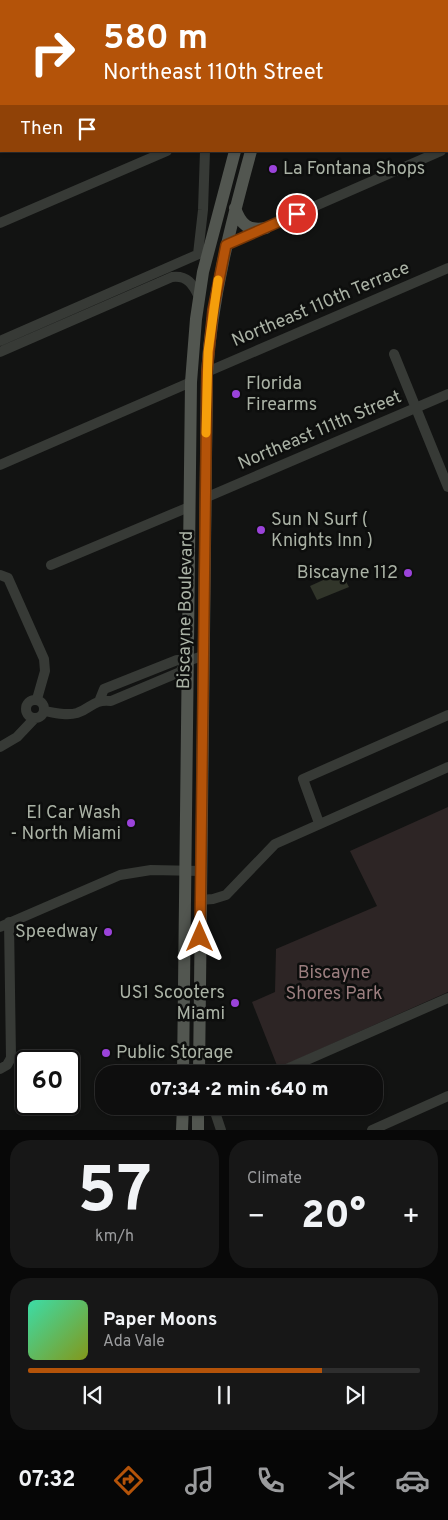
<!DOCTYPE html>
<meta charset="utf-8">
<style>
body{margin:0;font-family:Overpass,sans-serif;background:#171717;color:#f1f3f6;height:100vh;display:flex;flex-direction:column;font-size:19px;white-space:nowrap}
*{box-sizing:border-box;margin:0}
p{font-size:16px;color:#9b9c9e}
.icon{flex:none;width:28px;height:28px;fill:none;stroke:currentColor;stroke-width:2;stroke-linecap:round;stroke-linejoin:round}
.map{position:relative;height:1130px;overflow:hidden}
.panel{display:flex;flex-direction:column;gap:10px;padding:10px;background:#080808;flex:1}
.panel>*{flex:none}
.top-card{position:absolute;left:0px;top:0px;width:449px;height:152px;box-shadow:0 1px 4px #0004,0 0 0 1px #2e2e2e;background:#b45309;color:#fff;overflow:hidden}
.speed{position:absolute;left:15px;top:1050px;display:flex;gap:10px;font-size:25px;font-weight:700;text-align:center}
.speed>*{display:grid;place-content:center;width:65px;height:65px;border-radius:50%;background:#0e0e0e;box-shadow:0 1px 4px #0004,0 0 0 1px #2e2e2e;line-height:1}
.speed .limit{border:2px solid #111;border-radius:8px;background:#fff;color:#111}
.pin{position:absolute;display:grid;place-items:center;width:42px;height:42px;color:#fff;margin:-21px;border:2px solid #fff;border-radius:50%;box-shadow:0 1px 5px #0007}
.me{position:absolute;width:55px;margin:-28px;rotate:0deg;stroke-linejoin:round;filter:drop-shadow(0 0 4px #0008)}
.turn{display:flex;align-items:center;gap:18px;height:105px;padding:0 20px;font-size:22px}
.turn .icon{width:65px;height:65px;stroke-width:2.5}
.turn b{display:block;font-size:35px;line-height:42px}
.then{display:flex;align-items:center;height:48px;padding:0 20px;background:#0003;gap:10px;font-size:19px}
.big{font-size:38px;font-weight:800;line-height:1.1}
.panel .tile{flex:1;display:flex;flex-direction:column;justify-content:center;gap:8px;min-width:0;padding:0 18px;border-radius:20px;background:#171717}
.panel .dial{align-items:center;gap:0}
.dial b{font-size:65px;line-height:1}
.song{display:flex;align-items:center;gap:15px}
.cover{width:60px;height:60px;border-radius:8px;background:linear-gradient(135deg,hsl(160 70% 55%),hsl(70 70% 35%))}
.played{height:5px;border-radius:2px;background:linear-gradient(90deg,#b45309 75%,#2e2e2e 75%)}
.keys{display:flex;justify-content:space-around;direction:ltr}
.heat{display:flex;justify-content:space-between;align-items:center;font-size:28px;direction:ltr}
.panel .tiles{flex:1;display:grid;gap:10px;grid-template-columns:1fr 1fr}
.tile:last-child{grid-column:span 2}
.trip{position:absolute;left:95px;top:1065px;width:288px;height:50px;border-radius:20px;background:#0e0e0e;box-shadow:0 1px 4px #0004,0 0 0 1px #2e2e2e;font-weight:800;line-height:50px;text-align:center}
.menu{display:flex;height:80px;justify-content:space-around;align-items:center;background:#060606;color:#9b9c9e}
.menu .icon{width:35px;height:35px}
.menu .current{color:#b45309}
.menu b{font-size:22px;color:#f1f3f6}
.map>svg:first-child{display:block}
.green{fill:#2d2525}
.water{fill:#31352a}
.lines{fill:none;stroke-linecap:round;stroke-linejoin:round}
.minor{stroke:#373a36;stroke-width:10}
.major{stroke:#525650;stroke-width:12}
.route-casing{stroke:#753606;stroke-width:12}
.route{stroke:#b45309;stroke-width:9}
.slow{stroke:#f59e0b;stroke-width:9}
.poi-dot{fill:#9b43da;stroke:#0d0e0d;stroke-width:2}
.labels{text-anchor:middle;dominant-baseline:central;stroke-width:5;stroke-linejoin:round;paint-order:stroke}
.poi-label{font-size:18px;fill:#aab2a5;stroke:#0d0e0d;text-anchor:start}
.street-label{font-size:18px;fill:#aab2a5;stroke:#0d0e0d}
.park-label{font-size:18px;fill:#9b7e7f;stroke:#0d0e0d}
</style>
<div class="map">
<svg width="448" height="1130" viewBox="0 0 448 1130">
<rect width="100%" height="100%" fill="#121312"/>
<path class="green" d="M448 807V992L278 1068 252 1002 275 992 276 949 377 906 350 851Z"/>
<path class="water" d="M341 572 349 587 317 600 310 586Z"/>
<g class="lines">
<path class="minor" d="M194 0 201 1
M167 1 170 0
M208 1V0
M0 72 1 71
M0 223 167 151
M226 245 441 151
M198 254 203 210 205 151
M0 341 208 250
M0 352 172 277C187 275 193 284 199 297
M394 354 448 487
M207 372 448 268
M0 465 191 382
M205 498 448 394
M51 565 189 507
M0 575 8 578 44 659 45 671 37 699
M100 699 104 689 177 660 187 661 203 656
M26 709a9 9 0 1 1 18 0a9 9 0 1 1-18 0Z
M45 711C55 713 67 716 77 713 92 708 93 699 111 701L180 672 187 661
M0 747 17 737 35 718
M319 823 303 779 448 715
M200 900 213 899 226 895 275 844 448 767
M0 927 120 875 151 870 201 871
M0 1069 7 1065 11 1058 9 922
M275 1074 448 998
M213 1106 221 1130
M372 1130 448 1096"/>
<path class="major" d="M276 1V0
M292 1V0
M235 208C241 225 248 231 266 228
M183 1074 191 382 196 319 203 272 235 151
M199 1074 207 372C212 296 231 224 251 151
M182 1130 183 1106
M198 1130V1106"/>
</g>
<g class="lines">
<defs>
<path id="route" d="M200 937 207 372 213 310 226 245 297 214"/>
</defs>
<use href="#route" class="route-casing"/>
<use href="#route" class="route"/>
<path class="slow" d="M206 433 208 352 218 280"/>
</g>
<g class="poi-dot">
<circle cx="273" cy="169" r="5"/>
<circle cx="236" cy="394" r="5"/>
<circle cx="261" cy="530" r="5"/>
<circle cx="408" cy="573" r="5"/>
<circle cx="131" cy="823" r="5"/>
<circle cx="108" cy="932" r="5"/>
<circle cx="235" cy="1003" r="5"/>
<circle cx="106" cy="1053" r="5"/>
</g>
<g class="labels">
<g class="poi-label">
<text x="283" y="169">La Fontana Shops</text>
<text x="246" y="384">Florida<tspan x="246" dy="21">Firearms</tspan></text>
<text x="271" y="520">Sun N Surf (<tspan x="271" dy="21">Knights Inn )</tspan></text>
<text x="398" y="573" text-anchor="end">Biscayne 112</text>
<text x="121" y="813" text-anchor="end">El Car Wash<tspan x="121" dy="21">- North Miami</tspan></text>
<text x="98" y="932" text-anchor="end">Speedway</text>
<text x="225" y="993" text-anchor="end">US1 Scooters<tspan x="225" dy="21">Miami</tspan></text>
<text x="116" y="1053">Public Storage</text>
</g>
<g class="street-label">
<text transform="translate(321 305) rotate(-23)">Northeast 110th Terrace</text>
<text transform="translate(320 431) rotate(-23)">Northeast 111th Street</text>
<text transform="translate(186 610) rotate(-89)">Biscayne Boulevard</text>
</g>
<g class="park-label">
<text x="334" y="973">Biscayne<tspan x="334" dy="21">Shores Park</tspan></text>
</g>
</g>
</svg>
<div class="speed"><div class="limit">60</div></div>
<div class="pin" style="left:297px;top:214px;background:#d93025"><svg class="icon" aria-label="arrive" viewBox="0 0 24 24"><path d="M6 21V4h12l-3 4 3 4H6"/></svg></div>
<svg class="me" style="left:200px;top:937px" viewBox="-20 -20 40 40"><path d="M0-17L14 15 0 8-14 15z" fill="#b45309" stroke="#fff" stroke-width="4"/></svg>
<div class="trip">07:34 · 2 min · 640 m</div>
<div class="top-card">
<div class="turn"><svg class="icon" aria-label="right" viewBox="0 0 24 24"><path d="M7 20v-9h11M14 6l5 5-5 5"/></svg><div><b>580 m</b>Northeast 110th Street</div></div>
<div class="then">Then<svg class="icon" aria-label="arrive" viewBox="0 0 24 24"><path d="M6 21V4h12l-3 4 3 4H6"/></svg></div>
</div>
</div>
<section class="panel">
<div class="tiles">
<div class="tile dial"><b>57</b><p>km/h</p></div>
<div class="tile"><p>Climate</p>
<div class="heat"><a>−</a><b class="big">20°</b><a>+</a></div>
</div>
<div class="tile">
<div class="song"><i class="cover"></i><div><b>Paper Moons</b><p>Ada Vale</p></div></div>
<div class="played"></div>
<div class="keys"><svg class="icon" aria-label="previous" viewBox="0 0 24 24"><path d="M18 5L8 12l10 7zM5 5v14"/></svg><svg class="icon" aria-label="pause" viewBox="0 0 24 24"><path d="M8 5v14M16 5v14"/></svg><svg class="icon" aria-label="next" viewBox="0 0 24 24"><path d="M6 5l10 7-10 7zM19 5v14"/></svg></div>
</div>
</div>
</section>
<nav class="menu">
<b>07:32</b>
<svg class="icon current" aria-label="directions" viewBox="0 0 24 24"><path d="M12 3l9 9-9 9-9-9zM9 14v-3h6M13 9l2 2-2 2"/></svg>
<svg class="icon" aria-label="music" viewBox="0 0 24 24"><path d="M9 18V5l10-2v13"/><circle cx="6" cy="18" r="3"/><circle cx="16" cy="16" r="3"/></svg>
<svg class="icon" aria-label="phone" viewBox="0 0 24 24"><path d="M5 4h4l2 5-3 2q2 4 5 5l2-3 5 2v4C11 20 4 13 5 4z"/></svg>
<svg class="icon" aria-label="climate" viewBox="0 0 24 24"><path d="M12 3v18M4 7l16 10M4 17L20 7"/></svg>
<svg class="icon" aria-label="car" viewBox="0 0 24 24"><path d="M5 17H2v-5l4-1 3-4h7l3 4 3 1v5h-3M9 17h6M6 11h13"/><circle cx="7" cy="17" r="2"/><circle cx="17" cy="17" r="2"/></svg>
</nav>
